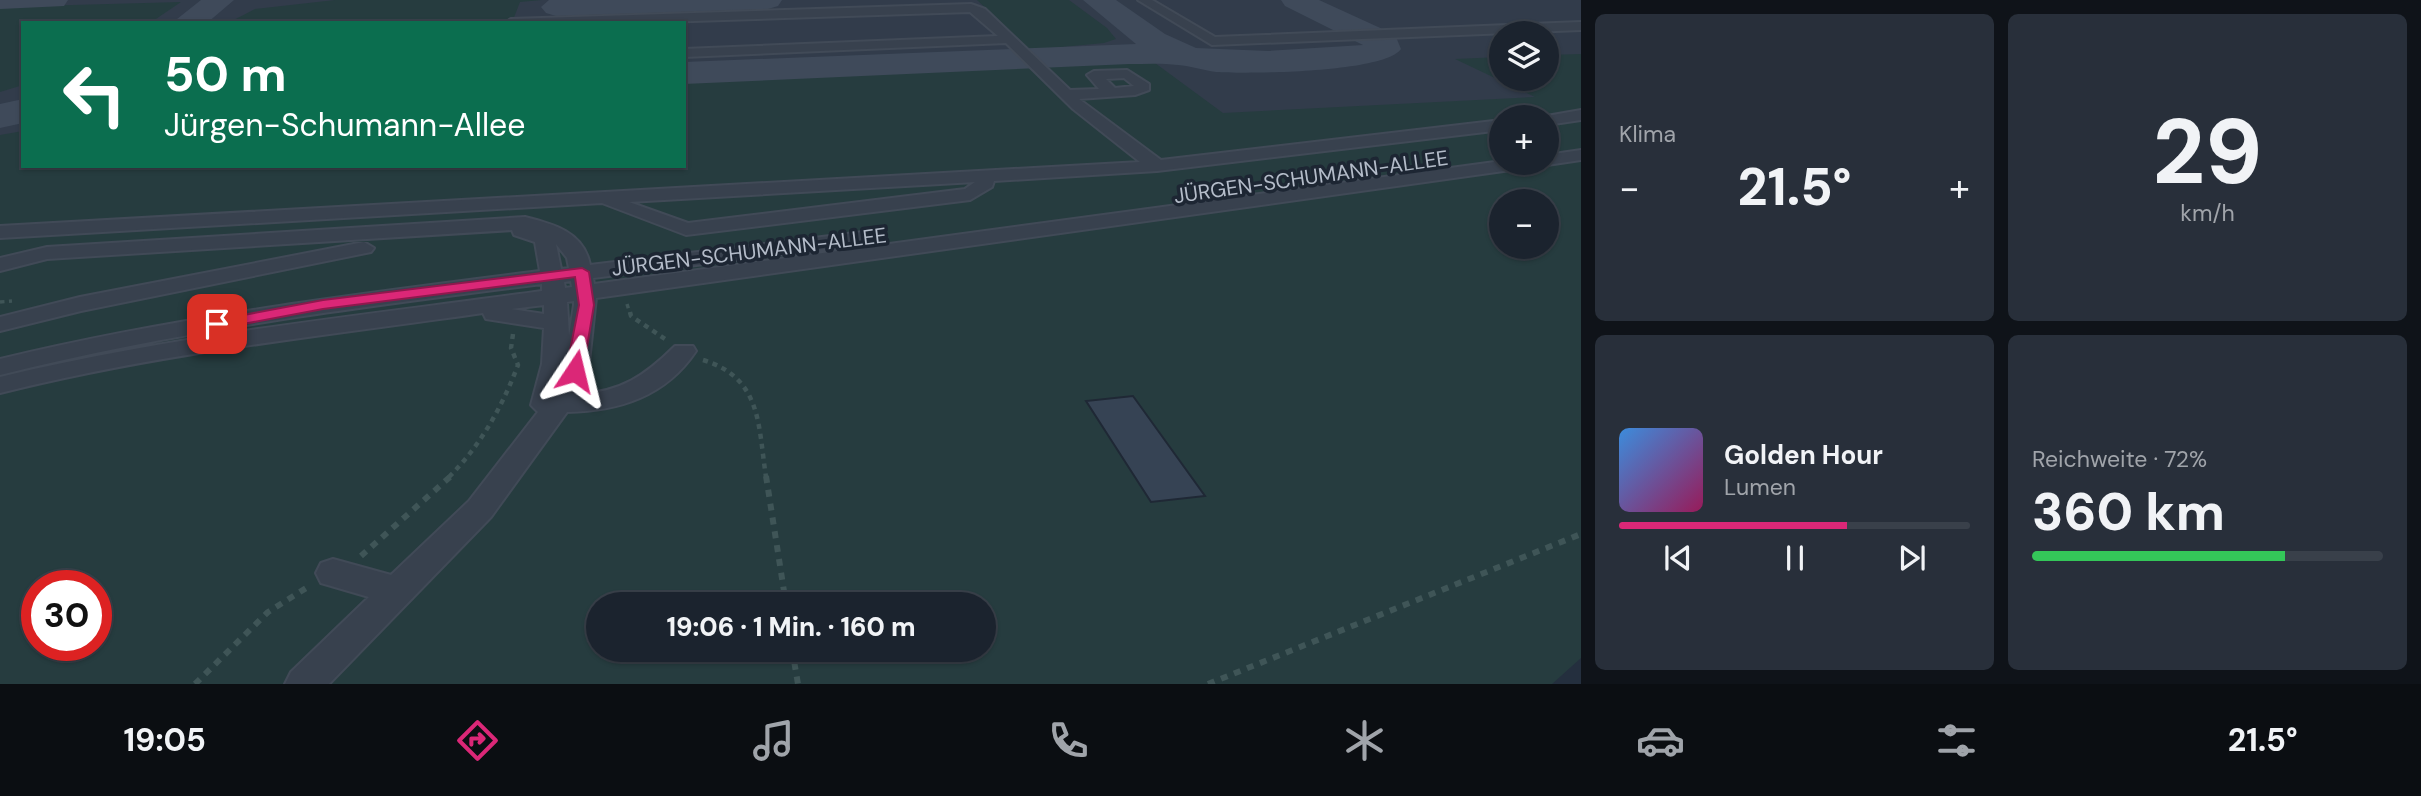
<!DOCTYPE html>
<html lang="de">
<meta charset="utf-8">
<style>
body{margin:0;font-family:"DM Sans",sans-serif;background:#282f3a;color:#f1f3f6;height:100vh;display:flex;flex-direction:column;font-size:26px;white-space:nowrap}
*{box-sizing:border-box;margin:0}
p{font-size:23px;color:#a0a4aa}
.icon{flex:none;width:38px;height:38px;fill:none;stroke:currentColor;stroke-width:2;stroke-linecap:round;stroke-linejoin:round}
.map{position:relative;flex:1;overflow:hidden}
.panel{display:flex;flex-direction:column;gap:14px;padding:14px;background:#0f1319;width:840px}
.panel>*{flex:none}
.guide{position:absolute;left:21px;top:21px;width:665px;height:147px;border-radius:0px;box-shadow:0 2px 5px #0004,0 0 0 2px #39404a;background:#0b6e4f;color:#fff;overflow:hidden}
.controls{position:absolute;left:1489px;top:21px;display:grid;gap:14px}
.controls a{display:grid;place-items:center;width:70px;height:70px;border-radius:50%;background:#1b232e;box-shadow:0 2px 5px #0004,0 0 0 2px #39404a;font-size:35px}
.speed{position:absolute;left:21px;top:570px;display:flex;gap:14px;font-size:35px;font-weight:700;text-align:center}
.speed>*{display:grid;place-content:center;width:91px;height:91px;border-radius:50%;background:#1b232e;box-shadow:0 2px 5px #0004,0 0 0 2px #39404a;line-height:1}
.speed .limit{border:10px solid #d22;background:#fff;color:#111}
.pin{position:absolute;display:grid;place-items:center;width:60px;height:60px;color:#fff;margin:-30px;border-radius:14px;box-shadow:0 4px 10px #0006}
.me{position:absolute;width:77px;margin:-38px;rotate:10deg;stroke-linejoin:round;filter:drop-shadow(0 0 5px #0008)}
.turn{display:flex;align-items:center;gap:24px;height:147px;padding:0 28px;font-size:32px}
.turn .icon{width:91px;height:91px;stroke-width:2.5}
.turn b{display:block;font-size:49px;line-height:60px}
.big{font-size:52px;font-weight:800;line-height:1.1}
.panel .card{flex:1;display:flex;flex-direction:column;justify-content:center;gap:10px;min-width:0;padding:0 24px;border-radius:10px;background:#282f3a}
.panel .dial{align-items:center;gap:0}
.dial b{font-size:91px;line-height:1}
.song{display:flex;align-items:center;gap:21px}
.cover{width:84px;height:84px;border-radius:10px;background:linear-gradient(135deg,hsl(210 70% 55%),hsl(330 70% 35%))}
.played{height:7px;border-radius:4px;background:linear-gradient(90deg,#db2777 65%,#39404a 65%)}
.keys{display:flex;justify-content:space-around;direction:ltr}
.heat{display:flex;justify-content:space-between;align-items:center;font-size:38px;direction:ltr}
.charge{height:10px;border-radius:5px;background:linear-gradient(90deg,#34c759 72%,#39404a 0)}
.panel .tiles{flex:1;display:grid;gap:14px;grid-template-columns:repeat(2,1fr)}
.trip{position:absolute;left:586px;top:592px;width:410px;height:70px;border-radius:35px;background:#1b232e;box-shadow:0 2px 5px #0004,0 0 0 2px #39404a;font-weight:800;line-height:70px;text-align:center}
.tab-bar{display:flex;height:112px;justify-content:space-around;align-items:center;background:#0b0e12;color:#a0a4aa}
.tab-bar .icon{width:49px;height:49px}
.tab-bar .selected{color:#db2777}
.tab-bar b{font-size:32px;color:#f1f3f6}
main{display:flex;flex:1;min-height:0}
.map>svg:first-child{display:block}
.airport{fill:#323c4b;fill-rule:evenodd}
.green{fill:#263c3f;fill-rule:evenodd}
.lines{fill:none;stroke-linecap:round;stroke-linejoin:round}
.taxiway{fill:#3f4a5a;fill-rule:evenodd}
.building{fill:#364354;stroke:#1f2835;stroke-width:2}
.minor-casing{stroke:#414a57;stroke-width:4}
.path-far2{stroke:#3f5557;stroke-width:3.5;stroke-dasharray:4.5 4.5;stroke-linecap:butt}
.path-far1{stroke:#3f5557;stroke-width:4.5;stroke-dasharray:5 5;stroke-linecap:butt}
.path{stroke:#3f5557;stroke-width:6;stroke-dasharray:7 7;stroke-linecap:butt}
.minor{fill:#38414e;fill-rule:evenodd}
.route{fill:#db2777;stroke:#8e194d;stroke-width:2}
.labels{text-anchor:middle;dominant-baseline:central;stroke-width:7;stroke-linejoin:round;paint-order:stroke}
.street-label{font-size:21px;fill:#b4bcc9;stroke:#1d2633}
</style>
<main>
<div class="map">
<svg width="1581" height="684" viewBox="0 0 1581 684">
<rect width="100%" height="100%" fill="#242f3e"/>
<path class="airport" d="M0 0H1581V121L1502 117 0 338ZM23 23H684V166H23ZM1502 33H1547V79H1502Z"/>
<path class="green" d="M335 0H542L520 2 513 20 475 23H228L255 9Z
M977 0H1069L1107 28 1116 39 1104 43 1030 50Z
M181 2 150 23H23V85L0 92V7Z
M1581 54V658L1552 684H0V135L23 131V166H684V83L1129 62 1155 63 1223 113 1535 97 1455 59 1501 57 1502 79H1547V55ZM1502 117H1547V163H1502ZM1502 201H1547V247H1502ZM37 586H96V646H37ZM598 604H984V649H598Z"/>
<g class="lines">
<path class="taxiway" d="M0 0H68L64 6 0 9Z
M201 0H234L207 23H172Z
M549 0H782L778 6 768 9 556 16 546 13 541 7Z
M1083 0H1116L1165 34 1196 48 1268 51 1363 45 1285 6 1281 0H1319L1389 32 1396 37 1401 49C1384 73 1247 74 1216 72 1203 70 1191 66 1178 65 1162 63 1145 64 1129 64L684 84V62L1136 44Z
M23 99V123L0 128V104Z"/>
</g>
<path class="building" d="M1133 396 1205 496 1151 502 1086 401Z"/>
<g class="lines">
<defs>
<path id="minor" d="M1138 0H1152L1215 37 1581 22V30L1212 45Z
M971 4 985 9 1070 90 1099 89 1087 75 1094 71 1127 70 1149 84V90L1135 95 1079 99 1161 160 1502 120V130L1157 171 994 181 992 187 970 200 686 235 602 203 0 238V226L1140 162 1073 109 1006 43 684 57V49L998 36 970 12 631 23H505L511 19ZM1124 78 1134 86 1115 88 1106 79ZM975 182 965 189 688 223 629 202Z
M1581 110V120L1547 125V117H1541Z
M1581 150V160L1547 165 1540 163H1547V155Z
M1502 161 1534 163 1525 168 596 298 588 371 577 394C620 393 646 375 675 346H693L696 351C666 396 620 411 567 412L491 517 329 684H285L291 672 369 597 321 583 316 573 321 563 333 559 391 575 469 501 538 412 531 405 542 364 544 328 486 319 483 313C321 336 158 353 0 393V377C178 334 361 316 542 291V284C360 307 178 330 0 375V359C178 316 359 294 540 271L535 242 514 235 512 230 47 259 0 271V258L47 247 525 217C553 224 584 232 590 265L871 231 881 237 871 243 593 278 594 284ZM556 244 567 258 569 268 561 269ZM571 281 572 287 565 288 564 282ZM574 301V305L569 336 567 302ZM544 305V314L511 309Z
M364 242 374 248 371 252 81 311 0 331V317L80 297Z"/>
</defs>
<use href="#minor" class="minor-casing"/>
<path class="path-far2" d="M0 302 12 301
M627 304 630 314"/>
<path class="path-far1" d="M630 312 631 316 668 341
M703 360C762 378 758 425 766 477
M449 477C481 445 502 407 518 365L511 348 513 334"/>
<path class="path" d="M766 476 786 604
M361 556 451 476
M792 649 798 684
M195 684 268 612 311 585
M1208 684 1581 534"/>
<use href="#minor" class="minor"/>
</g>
<path class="route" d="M582 268 589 272 594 305 583 371 575 376 566 371 579 305 575 277 323 309 217 329 209 324 217 320 323 300Z"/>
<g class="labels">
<g class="street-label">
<text transform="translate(1311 177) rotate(-8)">JÜRGEN-SCHUMANN-ALLEE</text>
<text transform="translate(749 252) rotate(-7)">JÜRGEN-SCHUMANN-ALLEE</text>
</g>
</g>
</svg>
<div class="controls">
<a><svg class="icon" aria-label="layers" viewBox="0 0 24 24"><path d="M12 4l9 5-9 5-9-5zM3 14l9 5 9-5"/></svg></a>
<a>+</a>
<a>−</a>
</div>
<div class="speed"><div class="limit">30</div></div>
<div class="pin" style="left:217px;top:324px;background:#d93025"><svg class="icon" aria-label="arrive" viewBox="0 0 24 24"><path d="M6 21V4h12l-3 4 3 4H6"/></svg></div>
<svg class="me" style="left:575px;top:371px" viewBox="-20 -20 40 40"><path d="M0-17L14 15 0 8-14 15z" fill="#db2777" stroke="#fff" stroke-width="4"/></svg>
<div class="trip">19:06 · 1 Min. · 160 m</div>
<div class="guide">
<div class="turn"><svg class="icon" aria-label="left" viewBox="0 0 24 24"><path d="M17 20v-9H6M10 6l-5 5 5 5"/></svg><div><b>50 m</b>Jürgen-Schumann-Allee</div></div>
</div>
</div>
<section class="panel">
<div class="tiles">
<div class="card"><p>Klima</p>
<div class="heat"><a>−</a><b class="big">21.5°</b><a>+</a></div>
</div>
<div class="card dial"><b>29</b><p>km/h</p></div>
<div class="card">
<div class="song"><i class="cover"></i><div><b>Golden Hour</b><p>Lumen</p></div></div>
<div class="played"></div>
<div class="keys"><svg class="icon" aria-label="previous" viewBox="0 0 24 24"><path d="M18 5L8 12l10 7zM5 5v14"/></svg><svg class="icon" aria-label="pause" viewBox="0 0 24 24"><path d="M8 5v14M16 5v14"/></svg><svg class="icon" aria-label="next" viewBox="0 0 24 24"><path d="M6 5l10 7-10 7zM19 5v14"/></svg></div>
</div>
<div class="card"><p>Reichweite · 72%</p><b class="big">360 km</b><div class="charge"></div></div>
</div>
</section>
</main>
<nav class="tab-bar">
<b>19:05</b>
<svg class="icon selected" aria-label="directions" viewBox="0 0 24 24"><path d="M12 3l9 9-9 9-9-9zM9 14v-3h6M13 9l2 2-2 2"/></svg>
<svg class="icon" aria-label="music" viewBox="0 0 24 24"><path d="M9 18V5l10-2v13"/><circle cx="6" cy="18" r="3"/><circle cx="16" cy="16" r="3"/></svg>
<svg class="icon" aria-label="phone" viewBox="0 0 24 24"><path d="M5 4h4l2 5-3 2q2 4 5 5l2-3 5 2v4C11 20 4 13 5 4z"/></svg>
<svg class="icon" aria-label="climate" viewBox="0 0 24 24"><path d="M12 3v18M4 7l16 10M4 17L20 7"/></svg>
<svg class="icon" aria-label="car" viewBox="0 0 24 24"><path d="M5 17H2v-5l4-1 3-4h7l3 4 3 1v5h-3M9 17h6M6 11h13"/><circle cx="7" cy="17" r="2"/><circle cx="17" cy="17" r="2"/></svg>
<svg class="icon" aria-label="filters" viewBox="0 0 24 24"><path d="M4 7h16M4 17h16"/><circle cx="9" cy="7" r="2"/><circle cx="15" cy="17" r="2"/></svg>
<b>21.5°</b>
</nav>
